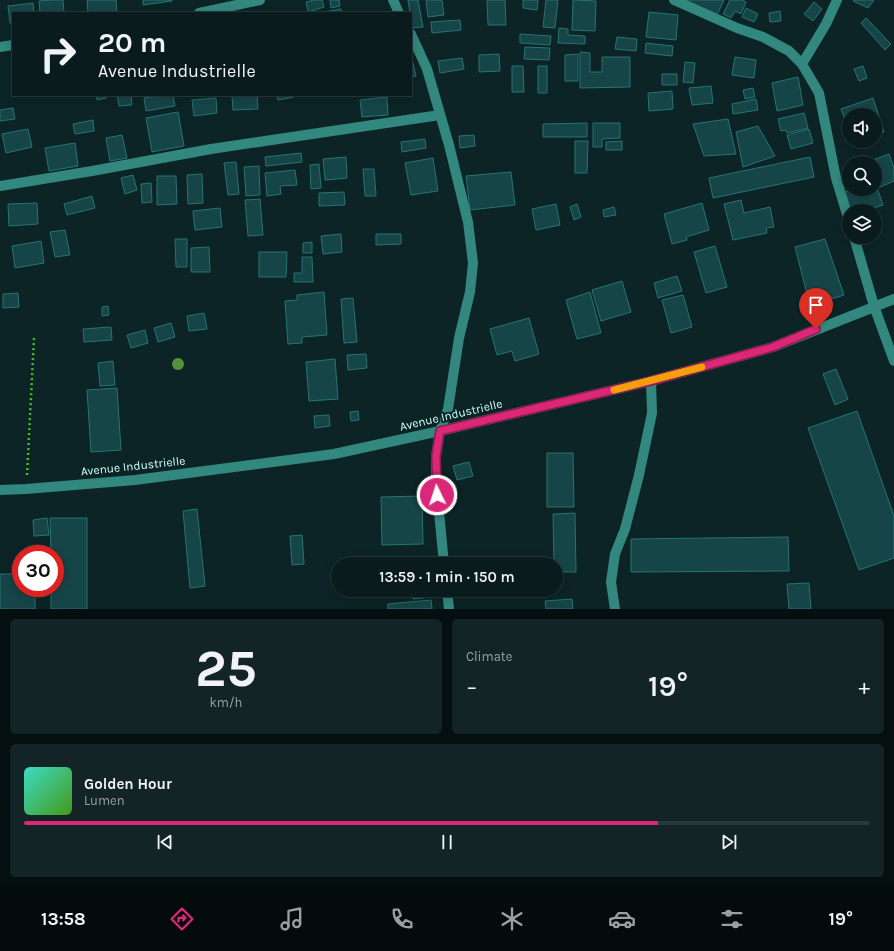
<!DOCTYPE html>
<meta charset="utf-8">
<style>
body{margin:0;font-family:Karla,sans-serif;background:#122425;color:#f1f3f6;height:100vh;display:flex;flex-direction:column;font-size:15px;white-space:nowrap}
*{box-sizing:border-box;margin:0}
p{font-size:13px;color:#99a1a3}
.icon{flex:none;width:22px;height:22px;fill:none;stroke:currentColor;stroke-width:2;stroke-linecap:round;stroke-linejoin:round}
.map{position:relative;height:609px;overflow:hidden}
.side{display:flex;flex-direction:column;gap:10px;padding:10px;background:#050f0f;flex:1}
.side>*{flex:none}
.top-card{position:absolute;left:12px;top:12px;width:400px;height:84px;border-radius:0px;box-shadow:0 2px 10px #0003,0 0 0 1px #29393b;background:#091b1c;color:#f1f3f6;overflow:hidden}
.buttons{position:absolute;left:842px;top:108px;display:grid;gap:8px}
.buttons a{display:grid;place-items:center;width:40px;height:40px;border-radius:50%;background:#091b1c;box-shadow:0 2px 10px #0003,0 0 0 1px #29393b;font-size:20px}
.speed{position:absolute;left:12px;top:545px;display:flex;gap:8px;font-size:20px;font-weight:700;text-align:center}
.speed>*{display:grid;place-content:center;width:52px;height:52px;border-radius:50%;background:#091b1c;box-shadow:0 2px 10px #0003,0 0 0 1px #29393b;line-height:1}
.speed .limit{border:6px solid #d22;background:#fff;color:#111}
.pin{position:absolute;display:grid;place-items:center;width:34px;height:34px;color:#fff;margin:-41px -17px;border-radius:50% 50% 50% 0;rotate:-45deg;box-shadow:0 0 4px #0007}
.pin .icon{rotate:45deg}
.me{position:absolute;width:44px;margin:-22px;rotate:356deg;stroke-linejoin:round;filter:drop-shadow(0 0 3px #0008)}
.turn{display:flex;align-items:center;gap:14px;height:84px;padding:0 20px;font-size:18px}
.turn .icon{width:52px;height:52px;stroke-width:2.5}
.turn b{display:block;font-size:28px;line-height:34px}
.big{font-size:30px;font-weight:600;line-height:1.1}
.side .tile{flex:1;display:flex;flex-direction:column;justify-content:center;gap:6px;min-width:0;padding:0 14px;border-radius:6px;background:#122425}
.side .dial{align-items:center;gap:0}
.dial b{font-size:52px;line-height:1}
.song{display:flex;align-items:center;gap:12px}
.cover{width:48px;height:48px;border-radius:6px;background:linear-gradient(135deg,hsl(170 70% 55%),hsl(100 70% 35%))}
.played{height:4px;border-radius:2px;background:linear-gradient(90deg,#db2777 75%,#29393b 75%)}
.keys{display:flex;justify-content:space-around;direction:ltr}
.heat{display:flex;justify-content:space-between;align-items:center;font-size:22px;direction:ltr}
.side .tiles{flex:1;display:grid;gap:10px;grid-template-columns:1fr 1fr}
.tile:last-child{grid-column:span 2}
.trip{position:absolute;left:331px;top:557px;width:232px;height:40px;border-radius:20px;background:#091b1c;box-shadow:0 2px 10px #0003,0 0 0 1px #29393b;font-weight:600;line-height:40px;text-align:center}
.tabs{display:flex;height:64px;justify-content:space-around;align-items:center;background:#040b0b;color:#99a1a3}
.tabs .icon{width:28px;height:28px}
.tabs .active{color:#db2777}
.tabs b{font-size:18px;color:#f1f3f6}
.map>svg:first-child{display:block}
.building{fill:#164547;stroke:#267376}
.lines{fill:none;stroke-linecap:round;stroke-linejoin:round}
.path{stroke:#44c122;stroke-width:2.5;stroke-dasharray:2 3;stroke-linecap:butt}
.minor{stroke:#32887e;stroke-width:10}
.tree{fill:#54913c}
.route-casing{stroke:#8e194d;stroke-width:10}
.route{stroke:#db2777;stroke-width:7}
.slow{stroke:#f59e0b;stroke-width:7}
.labels{text-anchor:middle;dominant-baseline:central;stroke-width:4;stroke-linejoin:round;paint-order:stroke}
.street-label{font-size:12px;fill:#cffffd;stroke:#0c2425}
</style>
<div class="map">
<svg width="894" height="609" viewBox="0 0 894 609">
<rect width="100%" height="100%" fill="#0c2425"/>
<path class="building" d="M53 0H63L64 13H40L39 1Z
M87 0H116L117 13H88Z
M143 0H172V1L143 5Z
M314 0H322L324 7 308 12 306 2Z
M330 0H339L340 6 331 8Z
M408 0H418L423 27 412 28 411 13H410Z
M426 0H442L444 15 428 17Z
M487 0H505L506 25H488Z
M523 0H538L537 10 523 8Z
M546 0H558L555 28 543 27Z
M573 0 596 1 595 31 572 30Z
M688 0H724L717 15 687 1Z
M730 0H742L746 2 741 14 735 11 731 18 723 14Z
M854 0H874L868 8 853 1Z
M814 2 822 9 813 21 804 14Z
M33 3 34 13H13V23H10L8 6Z
M746 8 758 14 754 22 742 17Z
M341 9 342 13H329V11Z
M780 11 781 21 770 22 769 13Z
M649 12 678 15 676 40 646 37Z
M866 18 891 44 885 50 861 23Z
M460 20 461 30 432 33 431 22Z
M559 28 568 29V35L585 36V44L558 43Z
M520 34 551 36 550 45 520 43Z
M617 37 637 39 636 51 615 49Z
M646 43 673 46 672 56 645 53Z
M525 47 550 48 549 60 524 59Z
M580 52 590 53V72H602V57H630V87L580 88Z
M499 54 500 71 479 72V55Z
M578 54V81H565V55Z
M735 57 756 60 754 78 732 75Z
M462 58 464 69 440 73 438 61Z
M685 62 695 63 693 83 683 82Z
M413 63 416 76 411 77V64Z
M512 66H523L524 92H512Z
M538 66H547V93H538Z
M863 66 867 78 859 81 854 69Z
M662 74H677V85H662Z
M798 77 803 105 777 111 772 83Z
M711 86 713 103 692 105 689 88Z
M753 88 755 97 745 99 743 90Z
M672 91 673 109 649 111 648 93Z
M96 95H105L106 98 97 100Z
M117 95H131L132 105 119 106Z
M164 95H173L175 106 146 111 144 98Z
M257 95 258 109 233 110 232 96Z
M277 95H294V97L278 100Z
M387 97 388 115 362 117 360 100Z
M216 98 217 113 194 116 192 100Z
M873 98 884 132 875 135V115H849V131L841 109Z
M756 99 758 110 733 114 732 104Z
M13 108 15 119 0 121V110Z
M178 112 184 146 152 152 146 118Z
M804 113 808 128 787 133 786 130 781 131 778 119Z
M728 119 736 154 704 156 693 124Z
M93 120 94 131 75 134 73 124Z
M587 123V137H543V124Z
M593 123H620V138L602 139V147H593Z
M758 126 775 156 743 167 736 132Z
M28 129 32 147 6 153 2 134Z
M809 129 813 143 791 149 787 135Z
M122 135 127 158 110 161 106 138Z
M474 135 475 146 460 148 459 136Z
M425 139 426 148 402 152 401 142Z
M575 141H588L587 173H575Z
M622 141V150H606V142Z
M75 143 78 166 49 171 45 148Z
M301 153 302 162 266 166 265 157Z
M889 154 894 168V181L869 192 868 189H875V163H865Z
M346 157 347 178 325 180 323 159Z
M810 157 814 177 713 198 709 178Z
M433 158 438 191 411 195 405 163Z
M236 162 239 194 228 195 224 163Z
M319 164 321 188 311 189 310 165Z
M259 166 260 195 246 196 244 167Z
M363 169H374L376 196H365Z
M295 170 297 185 280 186 281 194 267 196 265 173Z
M511 172 515 205 470 210 466 176Z
M202 174 203 203 188 204 187 175Z
M133 175 137 190 125 194 121 178Z
M157 176H176L177 204 157 205Z
M875 182 883 205 864 211H851L845 192 855 189H875Z
M151 183 152 202 142 203 141 184Z
M344 192 345 205 319 206V193Z
M92 196 95 208 67 215 64 204Z
M260 199 263 235 248 236 245 200Z
M741 200 744 213 770 207 774 227 766 228 767 233 733 240 724 204Z
M37 203 38 224 9 226 8 204Z
M702 203 709 230 686 237 687 240 672 244 664 214Z
M556 204 560 225 536 230 532 209Z
M577 204 581 217 574 220 570 207Z
M614 207 616 215 604 217 603 210Z
M220 208 222 227 195 230 193 211Z
M65 230 70 255 55 257 50 232Z
M341 234 342 252 323 254 321 236Z
M376 234H401V244L376 245Z
M175 239H187V267H176Z
M825 239 844 295 810 306 795 247Z
M41 241 44 263 15 268 12 246Z
M312 242V253H303V243Z
M715 246 727 287 706 293 694 252Z
M209 247 210 272H191V248Z
M259 252H287L286 277H259Z
M302 257H312L313 282H294V273H302Z
M677 276 682 291 658 298 654 283Z
M622 281 631 312 601 321 592 290Z
M324 292 327 335 302 337V343L288 344 285 301 297 300V295Z
M590 292 601 333 577 339 566 300Z
M18 293 19 307 3 308V294Z
M683 295 692 327 671 333 662 300Z
M353 298 357 342 344 343 341 299Z
M108 306 109 315 102 316V307Z
M204 313 207 329 189 331 187 316Z
M529 318 539 354 515 361 512 351 497 355 490 329Z
M171 323 175 337 158 342 154 328Z
M111 327 112 340 84 342 83 329Z
M145 330 148 343 131 348 127 335Z
M366 354 367 368 348 370 347 355Z
M335 359 338 399 309 401 306 362Z
M113 361 115 385 100 386 98 363Z
M836 369 848 399 835 405 823 374Z
M117 388 121 450 91 452 87 390Z
M358 411 359 420 351 421 350 412Z
M857 411 894 516V558L859 570 808 428Z
M329 415 330 426 315 428 314 416Z
M547 453H573L574 507H547Z
M469 462 473 476 457 480 453 466Z
M422 496 423 544 382 545 381 497Z
M197 509 205 586 190 588 183 511Z
M575 513 576 572H556V564H554L553 514Z
M47 518 49 535 34 536 33 520Z
M50 518H87V609H51V588H55V554H51Z
M302 535 304 564 292 565 290 536Z
M788 537 789 571 631 572V539Z
M0 574H21V588H35V609H0Z
M809 583 811 609H789L787 584Z
M412 590H431L432 597 413 599Z
M572 599 573 609H546L545 601Z
M431 600 432 609H388V604Z"/>
<g class="lines">
<path class="path" d="M27 475 34 338"/>
<path class="minor" d="M393 0 399 13
M674 0 737 28 763 37 789 51 802 64 819 93 836 178 849 221
M199 13 260 0
M411 34 427 69 449 145 468 222 473 263 470 292 459 338 448 409 440 431 436 456V481L444 564
M0 47 13 45
M802 64 826 24 837 0
M0 186 92 171 211 149 440 115
M854 237 874 306 894 361
M0 490 26 489 135 480 334 454 440 431 651 381 773 347 894 299
M447 590 449 609
M615 609 611 582 615 554 625 529 639 475 652 413 651 381"/>
</g>
<circle class="tree" cx="178" cy="364" r="6"/>
<g class="lines">
<defs>
<path id="route" d="M437 495 436 456 440 431 651 381 773 347 816 329"/>
</defs>
<use href="#route" class="route-casing"/>
<use href="#route" class="route"/>
<path class="slow" d="M614 390 702 367"/>
</g>
<g class="labels">
<g class="street-label">
<text transform="translate(451 415) rotate(-13)">Avenue Industrielle</text>
<text transform="translate(133 466) rotate(-6)">Avenue Industrielle</text>
</g>
</g>
</svg>
<div class="buttons">
<a><svg class="icon" aria-label="sound" viewBox="0 0 24 24"><path d="M4 9h4l5-4v14l-5-4H4zM17 9q2 3 0 6"/></svg></a>
<a><svg class="icon" aria-label="search" viewBox="0 0 24 24"><circle cx="10" cy="10" r="6"/><path d="M15 15l6 6"/></svg></a>
<a><svg class="icon" aria-label="layers" viewBox="0 0 24 24"><path d="M12 4l9 5-9 5-9-5zM3 14l9 5 9-5"/></svg></a>
</div>
<div class="speed"><div class="limit">30</div></div>
<div class="pin" style="left:816px;top:329px;background:#d93025"><svg class="icon" aria-label="arrive" viewBox="0 0 24 24"><path d="M6 21V4h12l-3 4 3 4H6"/></svg></div>
<svg class="me" style="left:437px;top:495px" viewBox="-20 -20 40 40"><circle r="17" fill="#db2777" stroke="#fff" stroke-width="3"/><path d="M0-11L8 9 0 5-8 9z" fill="#fff"/></svg>
<div class="trip">13:59 · 1 min · 150 m</div>
<div class="top-card">
<div class="turn"><svg class="icon" aria-label="right" viewBox="0 0 24 24"><path d="M7 20v-9h11M14 6l5 5-5 5"/></svg><div><b>20 m</b>Avenue Industrielle</div></div>
</div>
</div>
<section class="side">
<div class="tiles">
<div class="tile dial"><b>25</b><p>km/h</p></div>
<div class="tile"><p>Climate</p>
<div class="heat"><a>−</a><b class="big">19°</b><a>+</a></div>
</div>
<div class="tile">
<div class="song"><i class="cover"></i><div><b>Golden Hour</b><p>Lumen</p></div></div>
<div class="played"></div>
<div class="keys"><svg class="icon" aria-label="previous" viewBox="0 0 24 24"><path d="M18 5L8 12l10 7zM5 5v14"/></svg><svg class="icon" aria-label="pause" viewBox="0 0 24 24"><path d="M8 5v14M16 5v14"/></svg><svg class="icon" aria-label="next" viewBox="0 0 24 24"><path d="M6 5l10 7-10 7zM19 5v14"/></svg></div>
</div>
</div>
</section>
<nav class="tabs">
<b>13:58</b>
<svg class="icon active" aria-label="directions" viewBox="0 0 24 24"><path d="M12 3l9 9-9 9-9-9zM9 14v-3h6M13 9l2 2-2 2"/></svg>
<svg class="icon" aria-label="music" viewBox="0 0 24 24"><path d="M9 18V5l10-2v13"/><circle cx="6" cy="18" r="3"/><circle cx="16" cy="16" r="3"/></svg>
<svg class="icon" aria-label="phone" viewBox="0 0 24 24"><path d="M5 4h4l2 5-3 2q2 4 5 5l2-3 5 2v4C11 20 4 13 5 4z"/></svg>
<svg class="icon" aria-label="climate" viewBox="0 0 24 24"><path d="M12 3v18M4 7l16 10M4 17L20 7"/></svg>
<svg class="icon" aria-label="car" viewBox="0 0 24 24"><path d="M5 17H2v-5l4-1 3-4h7l3 4 3 1v5h-3M9 17h6M6 11h13"/><circle cx="7" cy="17" r="2"/><circle cx="17" cy="17" r="2"/></svg>
<svg class="icon" aria-label="filters" viewBox="0 0 24 24"><path d="M4 7h16M4 17h16"/><circle cx="9" cy="7" r="2"/><circle cx="15" cy="17" r="2"/></svg>
<b>19°</b>
</nav>
